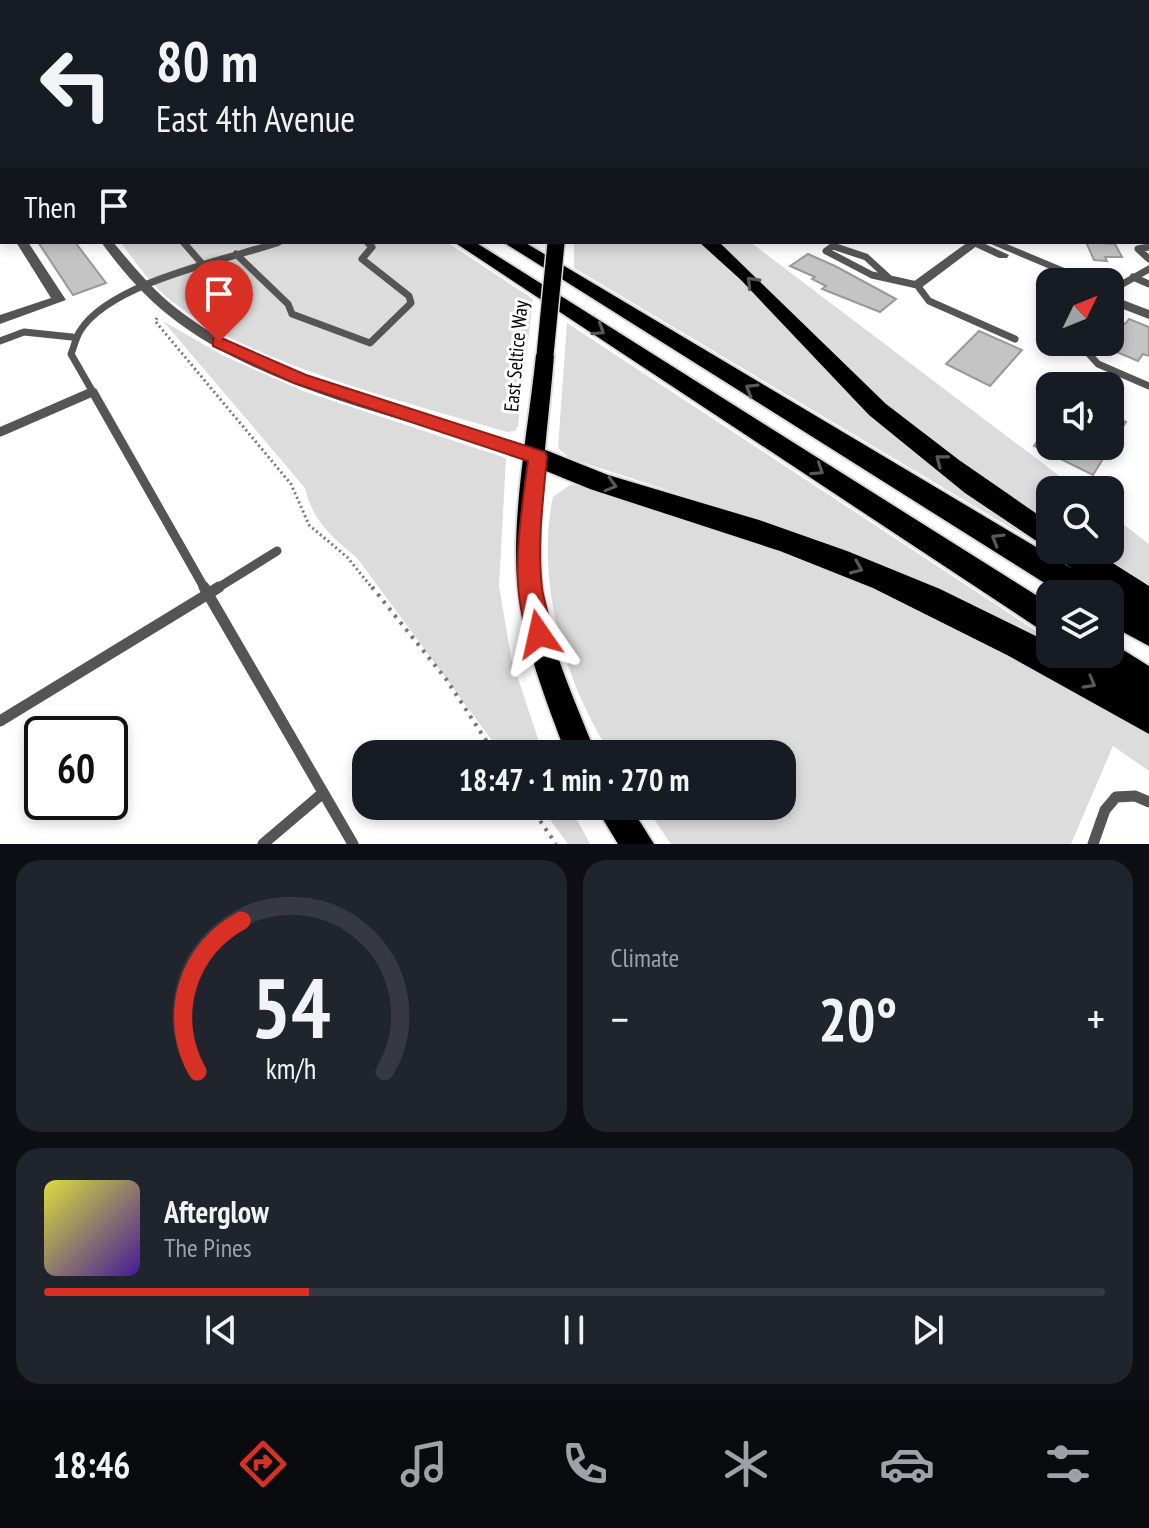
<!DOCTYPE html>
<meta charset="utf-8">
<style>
body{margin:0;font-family:"PT Sans Narrow",sans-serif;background:#20242c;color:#f1f3f6;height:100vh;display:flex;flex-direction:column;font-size:30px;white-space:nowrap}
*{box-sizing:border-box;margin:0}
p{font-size:26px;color:#9ea1a6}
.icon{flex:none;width:44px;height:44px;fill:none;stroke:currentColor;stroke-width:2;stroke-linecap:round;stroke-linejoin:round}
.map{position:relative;height:844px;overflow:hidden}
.sheet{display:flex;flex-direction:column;gap:16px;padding:16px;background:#0d0f14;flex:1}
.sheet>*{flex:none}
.top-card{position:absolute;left:0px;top:0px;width:1150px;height:244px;box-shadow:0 4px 12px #0003;background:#171b24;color:#f1f3f6;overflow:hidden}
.needle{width:52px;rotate:47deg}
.controls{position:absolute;left:1036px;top:268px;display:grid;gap:16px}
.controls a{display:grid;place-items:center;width:88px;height:88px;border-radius:16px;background:#171b24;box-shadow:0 4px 12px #0003;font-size:40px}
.speed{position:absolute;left:24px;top:716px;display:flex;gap:16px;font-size:40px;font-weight:700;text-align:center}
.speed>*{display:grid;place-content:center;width:104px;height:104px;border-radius:50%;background:#171b24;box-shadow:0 4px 12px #0003;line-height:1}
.speed .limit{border:4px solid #111;border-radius:12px;background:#fff;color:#111}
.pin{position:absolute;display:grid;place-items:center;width:68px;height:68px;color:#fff;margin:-82px -34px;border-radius:50% 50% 50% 0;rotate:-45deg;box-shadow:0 0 8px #0007}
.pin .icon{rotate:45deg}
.me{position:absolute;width:88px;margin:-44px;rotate:349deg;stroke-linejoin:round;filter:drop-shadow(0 0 6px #0008)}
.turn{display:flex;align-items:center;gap:28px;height:168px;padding:0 24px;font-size:36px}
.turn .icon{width:104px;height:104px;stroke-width:2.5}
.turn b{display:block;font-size:56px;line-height:68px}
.then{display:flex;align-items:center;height:76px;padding:0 24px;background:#0003;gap:16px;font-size:30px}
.big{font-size:60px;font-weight:700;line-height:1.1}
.sheet .tile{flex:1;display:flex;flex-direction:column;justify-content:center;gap:12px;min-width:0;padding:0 28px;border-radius:24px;background:#20242c}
.sheet .dial{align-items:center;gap:0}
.dial svg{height:208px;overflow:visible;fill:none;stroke:#363941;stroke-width:7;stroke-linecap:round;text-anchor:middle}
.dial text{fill:#f1f3f6;stroke:none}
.song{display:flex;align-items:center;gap:24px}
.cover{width:96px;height:96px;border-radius:12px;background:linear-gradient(135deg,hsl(60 70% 55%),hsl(260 70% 35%))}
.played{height:8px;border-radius:4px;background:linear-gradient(90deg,#d93025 25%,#363941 25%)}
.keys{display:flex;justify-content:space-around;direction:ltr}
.heat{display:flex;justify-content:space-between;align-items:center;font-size:44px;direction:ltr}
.sheet .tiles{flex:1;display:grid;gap:16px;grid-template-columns:1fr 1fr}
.tile:last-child{grid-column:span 2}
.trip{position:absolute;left:352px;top:740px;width:444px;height:80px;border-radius:24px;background:#171b24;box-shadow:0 4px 12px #0003;font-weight:700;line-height:80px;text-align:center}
.menu{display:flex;height:128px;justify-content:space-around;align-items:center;background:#090b0e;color:#9ea1a6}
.menu .icon{width:56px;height:56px}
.menu .active{color:#d93025}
.menu b{font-size:36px;color:#f1f3f6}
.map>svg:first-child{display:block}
.green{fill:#dcdcdc}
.building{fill:#c4c4c4;stroke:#999;stroke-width:2}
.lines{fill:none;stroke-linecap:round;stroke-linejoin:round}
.primary-casing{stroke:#dbdbdb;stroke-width:4}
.motorway-casing{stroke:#dbdbdb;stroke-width:4}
.path-far1{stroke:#777;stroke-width:3;stroke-dasharray:2 3;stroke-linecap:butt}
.path{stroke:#777;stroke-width:4;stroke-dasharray:3 6;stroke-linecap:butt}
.service-far3{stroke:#555;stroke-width:5}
.service-far2{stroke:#555;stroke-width:7}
.service-far1{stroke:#555;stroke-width:9}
.service{stroke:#555;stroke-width:11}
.minor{fill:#555;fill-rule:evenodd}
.tertiary{fill:#555;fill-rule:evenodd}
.secondary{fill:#222;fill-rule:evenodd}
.primary{fill:#000;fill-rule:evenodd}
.motorway{fill:#000;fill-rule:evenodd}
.primary-bridge-far1-casing{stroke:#dbdbdb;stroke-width:16;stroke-linecap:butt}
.primary-bridge-casing{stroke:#dbdbdb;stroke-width:20;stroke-linecap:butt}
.primary-bridge-far1{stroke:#000;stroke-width:13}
.primary-bridge{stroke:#000;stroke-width:17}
.oneway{stroke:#595959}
.route{fill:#d93025;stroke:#8d1f18;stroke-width:2}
.labels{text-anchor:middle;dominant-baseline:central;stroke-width:6;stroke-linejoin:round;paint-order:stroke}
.street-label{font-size:20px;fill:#000;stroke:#fff}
</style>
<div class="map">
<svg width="1149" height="844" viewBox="0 0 1149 844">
<rect width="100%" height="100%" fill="#fff"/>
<path class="green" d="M120 242H447L533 299 518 426 515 431 507 432C410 403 230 360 158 289 144 275 132 257 120 242Z
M574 242H701C752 286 793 339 841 386 911 453 995 509 1073 565L574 268Z
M716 242H750L1078 490H1050V529L898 419Z
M163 321 224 356 303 391 506 458 499 586 511 657 543 754H502L357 558C331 536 313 522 305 488Z
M567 323 1050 640V648L759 520 569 458 558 448Z
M570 485H585L828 562 927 608 1149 729V771L1113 746 1071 844H671L645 806H782V754H611C565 684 535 580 553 497Z
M1110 514 1149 544V593L1083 550H1110Z
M540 806H570L590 844H568Z"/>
<path class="building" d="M38 242H75L106 283 73 295Z
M1086 242 1115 244 1122 257H1105L1107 261 1094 260Z
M808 254 835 266 896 299 880 312 822 289 826 286 812 279 815 277 790 266Z
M1129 319 1149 327V356L1143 354 1138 361 1107 348 1110 335 1120 322 1125 324Z
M979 331 1022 350 990 386 946 364Z
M1110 414 1126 422 1093 475 1034 446 1050 424V446H1110Z"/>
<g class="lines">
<defs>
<path id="primary" d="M545 349 554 355C548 431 535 510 542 586 548 645 575 700 596 754H566C546 700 524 646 518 589 510 520 529 425 536 355Z
M595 806H630L654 844H618Z"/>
<path id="motorway" d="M454 242H475L1050 604V636Z
M503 242H524L1073 569 1058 559 1054 550H1092L1149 586V646L1110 625V594L1100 587 1103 594H1062Z
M699 242H719L886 404 959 460 1050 523V550L965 493 869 415 741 280Z
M538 447 608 475 759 520 847 551 940 589 1050 643V654H1071L1089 664 1085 654H1110L1112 643 1149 666V734L1007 655 873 588 780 551 590 489 529 464 525 457 529 450Z"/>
</defs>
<use href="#primary" class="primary-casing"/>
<use href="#motorway" class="motorway-casing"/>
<path class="path-far1" d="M157 318 155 321 291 484 309 525 347 557 373 589"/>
<path class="path" d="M372 587 446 679 495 754
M530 806 556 844"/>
<path class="service-far3" d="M0 209 2 212
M183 242 186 245
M366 242 370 245
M271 245 281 242"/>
<path class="service-far2" d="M184 243 204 266
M833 246 866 257 890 279 872 275 826 251Z
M1149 247 1138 249 1149 259
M236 254 288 304 292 314 370 343 411 303 409 296 362 259 372 247 368 243
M1133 277 1149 284
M890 279 917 285 929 301 1015 339
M1110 300 1112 290 1149 269
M0 341 24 332 72 337
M1078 342 1098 364 1149 386
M87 394 92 392
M94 394 71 354C74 347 76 337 80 331 110 283 224 260 277 243"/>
<path class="service-far1" d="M93 392 205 589
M0 432 92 392
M216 589 277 551"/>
<path class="service" d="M219 587 208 594 353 844
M0 721 208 594 204 587
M263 844 323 793
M1093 844 1105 810 1116 797 1135 796 1149 802"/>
<path class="minor" d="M2 168V174L0 175V169Z
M1149 172V179H1148V172Z
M16 242H28L66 300 0 324V315L51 298Z
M968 242H982L921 288H913V282Z"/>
<path class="tertiary" d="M0 131H2V135H0Z
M101 242H113C133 266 152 289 176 308 277 387 424 414 544 452L546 457 544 462 538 463C499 451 461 438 422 426 334 400 239 372 167 314 142 294 120 268 101 242Z
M965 242H981L1009 255 1007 258H999Z
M986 242H1002L1098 282H1081Z
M1110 295 1149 310V319L1110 304Z"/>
<path class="secondary" d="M1148 201H1149V207H1148Z"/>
<use href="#primary" class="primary"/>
<use href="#motorway" class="motorway"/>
<defs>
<path id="primary-bridge-far1" d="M556 245V242"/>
<path id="primary-bridge" d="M545 355 556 243"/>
</defs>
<use href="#primary-bridge-far1" class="primary-bridge-far1-casing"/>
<use href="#primary-bridge" class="primary-bridge-casing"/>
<use href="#primary-bridge-far1" class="primary-bridge-far1"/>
<use href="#primary-bridge" class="primary-bridge"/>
</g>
<defs><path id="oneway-chevron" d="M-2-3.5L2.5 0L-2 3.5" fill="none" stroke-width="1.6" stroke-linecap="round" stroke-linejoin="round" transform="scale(2)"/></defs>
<g class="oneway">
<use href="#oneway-chevron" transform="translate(752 282) rotate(-133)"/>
<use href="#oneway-chevron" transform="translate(599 330) rotate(33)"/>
<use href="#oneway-chevron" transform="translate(751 389) rotate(-149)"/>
<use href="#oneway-chevron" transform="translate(941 460) rotate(-142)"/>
<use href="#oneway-chevron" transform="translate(818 470) rotate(33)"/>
<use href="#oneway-chevron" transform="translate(611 485) rotate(16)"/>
<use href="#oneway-chevron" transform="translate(997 539) rotate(-149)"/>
<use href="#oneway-chevron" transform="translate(857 568) rotate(23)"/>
<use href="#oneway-chevron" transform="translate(1090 683) rotate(29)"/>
</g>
<linearGradient id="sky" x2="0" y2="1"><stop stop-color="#8cadcc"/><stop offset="0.53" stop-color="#fff"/><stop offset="1" stop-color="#fff" stop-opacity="0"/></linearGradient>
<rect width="1149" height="249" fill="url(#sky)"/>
<path class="route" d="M219 337 306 375 545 452 547 457C543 500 537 545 542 588 544 605 555 626 548 642L539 646 531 642C507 587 521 519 528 461L294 383 213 346V338Z"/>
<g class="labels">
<g class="street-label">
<text transform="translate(516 356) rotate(-85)">East Seltice Way</text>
</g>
</g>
</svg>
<div class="controls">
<a><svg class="needle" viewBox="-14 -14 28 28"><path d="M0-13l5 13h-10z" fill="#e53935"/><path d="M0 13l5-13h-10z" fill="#9ea1a6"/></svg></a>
<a><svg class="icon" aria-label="sound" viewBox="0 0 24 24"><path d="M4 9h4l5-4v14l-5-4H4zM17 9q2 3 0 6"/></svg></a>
<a><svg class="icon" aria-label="search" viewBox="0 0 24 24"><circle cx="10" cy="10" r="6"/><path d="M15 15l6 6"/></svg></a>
<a><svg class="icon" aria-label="layers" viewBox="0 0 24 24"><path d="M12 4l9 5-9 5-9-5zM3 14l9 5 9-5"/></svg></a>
</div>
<div class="speed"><div class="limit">60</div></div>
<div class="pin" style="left:219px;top:342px;background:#d93025"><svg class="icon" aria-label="arrive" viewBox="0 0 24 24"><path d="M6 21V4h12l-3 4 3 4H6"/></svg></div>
<svg class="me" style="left:539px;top:634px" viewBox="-20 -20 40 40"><path d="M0-17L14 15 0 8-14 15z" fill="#d93025" stroke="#fff" stroke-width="4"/></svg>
<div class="trip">18:47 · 1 min · 270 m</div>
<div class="top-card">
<div class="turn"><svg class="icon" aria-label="left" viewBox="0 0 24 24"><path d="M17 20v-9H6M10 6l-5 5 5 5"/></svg><div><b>80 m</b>East 4th Avenue</div></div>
<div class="then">Then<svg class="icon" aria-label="arrive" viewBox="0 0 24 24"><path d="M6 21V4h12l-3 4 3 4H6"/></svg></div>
</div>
</div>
<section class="sheet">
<div class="tiles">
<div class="tile dial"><svg viewBox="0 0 100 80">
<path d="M14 69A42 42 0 1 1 86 69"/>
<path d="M14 69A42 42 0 0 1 31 11" stroke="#d93025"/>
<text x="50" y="56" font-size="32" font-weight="700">54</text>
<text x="50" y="72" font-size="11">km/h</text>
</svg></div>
<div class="tile"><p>Climate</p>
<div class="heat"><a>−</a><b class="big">20°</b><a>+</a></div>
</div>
<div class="tile">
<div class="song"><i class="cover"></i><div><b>Afterglow</b><p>The Pines</p></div></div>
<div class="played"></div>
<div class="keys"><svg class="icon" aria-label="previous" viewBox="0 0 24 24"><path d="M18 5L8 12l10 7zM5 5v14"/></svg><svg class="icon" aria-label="pause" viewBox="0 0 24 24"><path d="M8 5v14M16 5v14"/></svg><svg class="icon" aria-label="next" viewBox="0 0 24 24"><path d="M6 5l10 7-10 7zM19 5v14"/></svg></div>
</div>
</div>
</section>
<nav class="menu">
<b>18:46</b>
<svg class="icon active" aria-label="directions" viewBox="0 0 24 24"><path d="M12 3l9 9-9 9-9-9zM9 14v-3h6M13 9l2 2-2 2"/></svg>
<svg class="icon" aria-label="music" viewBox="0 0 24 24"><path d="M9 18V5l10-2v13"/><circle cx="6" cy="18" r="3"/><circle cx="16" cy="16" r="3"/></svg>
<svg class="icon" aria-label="phone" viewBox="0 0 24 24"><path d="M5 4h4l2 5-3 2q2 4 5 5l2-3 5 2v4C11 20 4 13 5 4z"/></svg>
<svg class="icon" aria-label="climate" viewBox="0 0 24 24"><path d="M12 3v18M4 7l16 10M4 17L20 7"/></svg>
<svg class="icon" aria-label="car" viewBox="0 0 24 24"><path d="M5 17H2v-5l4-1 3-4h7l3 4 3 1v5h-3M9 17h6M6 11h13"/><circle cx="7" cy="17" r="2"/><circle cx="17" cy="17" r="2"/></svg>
<svg class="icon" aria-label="filters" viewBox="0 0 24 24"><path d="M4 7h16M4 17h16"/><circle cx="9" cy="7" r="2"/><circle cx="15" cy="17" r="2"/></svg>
</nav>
